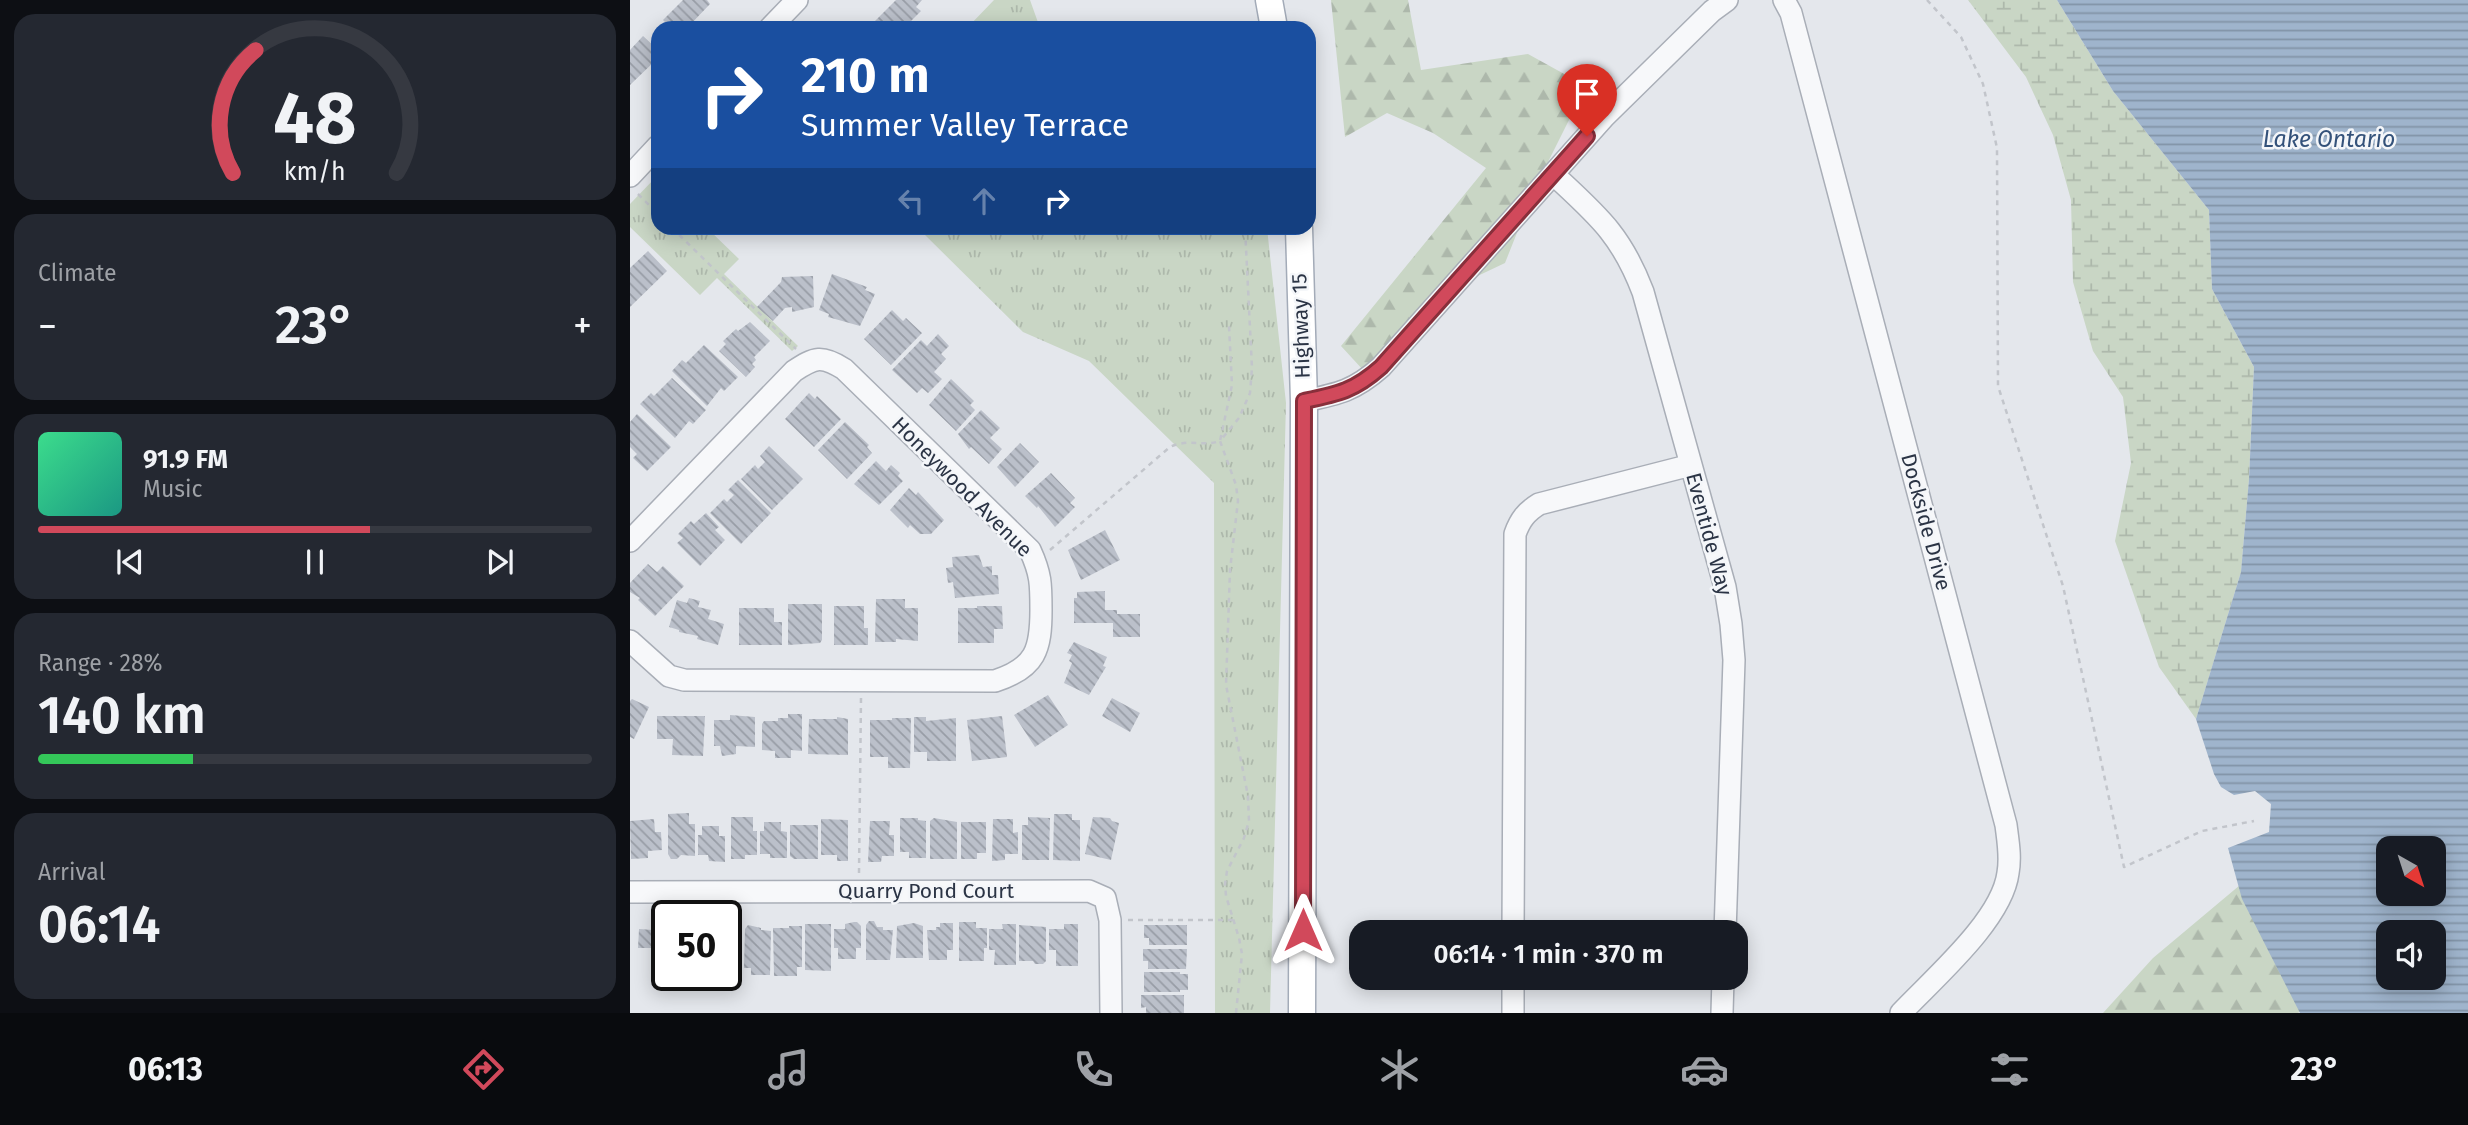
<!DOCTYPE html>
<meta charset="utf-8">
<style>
body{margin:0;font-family:"Fira Sans",sans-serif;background:#242831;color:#f1f3f6;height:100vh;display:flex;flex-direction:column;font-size:26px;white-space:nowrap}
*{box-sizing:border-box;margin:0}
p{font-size:23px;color:#9ea1a6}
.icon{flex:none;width:38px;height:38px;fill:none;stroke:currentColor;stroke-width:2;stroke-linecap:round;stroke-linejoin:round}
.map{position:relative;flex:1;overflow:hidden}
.sheet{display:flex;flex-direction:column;gap:14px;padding:14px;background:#0d0f14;width:630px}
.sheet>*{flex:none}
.top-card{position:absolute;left:21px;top:21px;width:665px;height:214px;border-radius:21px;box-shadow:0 4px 18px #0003;background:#1a4fa0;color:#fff;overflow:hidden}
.needle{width:46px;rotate:141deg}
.fabs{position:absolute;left:1746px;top:836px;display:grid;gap:14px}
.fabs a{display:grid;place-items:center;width:70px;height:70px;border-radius:14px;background:#171b24;box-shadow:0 4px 18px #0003;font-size:35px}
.speed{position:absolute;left:21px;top:900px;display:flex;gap:14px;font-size:35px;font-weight:700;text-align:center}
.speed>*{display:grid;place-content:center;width:91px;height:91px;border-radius:50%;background:#171b24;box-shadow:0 4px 18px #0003;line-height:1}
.speed .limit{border:4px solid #111;border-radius:10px;background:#fff;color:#111}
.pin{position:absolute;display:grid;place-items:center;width:60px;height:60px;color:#fff;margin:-72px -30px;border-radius:50% 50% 50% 0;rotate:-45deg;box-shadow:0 0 7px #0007}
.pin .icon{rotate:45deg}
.me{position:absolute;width:77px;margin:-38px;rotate:0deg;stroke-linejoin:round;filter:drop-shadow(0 0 5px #0008)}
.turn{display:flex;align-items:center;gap:24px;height:147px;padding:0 35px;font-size:32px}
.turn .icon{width:91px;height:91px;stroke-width:2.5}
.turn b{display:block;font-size:49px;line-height:60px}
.lanes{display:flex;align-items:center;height:66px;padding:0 35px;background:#0003;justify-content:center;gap:35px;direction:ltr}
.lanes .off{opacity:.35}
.big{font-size:52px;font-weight:600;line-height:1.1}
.sheet .tile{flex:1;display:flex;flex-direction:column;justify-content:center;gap:10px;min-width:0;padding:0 24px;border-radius:21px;background:#242831}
.sheet .dial{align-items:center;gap:0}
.dial svg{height:182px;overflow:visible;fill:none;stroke:#363941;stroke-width:7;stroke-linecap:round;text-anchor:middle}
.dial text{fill:#f1f3f6;stroke:none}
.song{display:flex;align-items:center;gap:21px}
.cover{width:84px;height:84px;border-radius:10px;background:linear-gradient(135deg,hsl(150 70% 55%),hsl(170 70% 35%))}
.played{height:7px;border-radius:4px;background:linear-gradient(90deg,#d1495b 60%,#363941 60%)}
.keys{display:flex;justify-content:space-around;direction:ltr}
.heat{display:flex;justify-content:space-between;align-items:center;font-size:38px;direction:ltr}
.charge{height:10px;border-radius:5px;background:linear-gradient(90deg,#34c759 28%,#363941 0)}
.trip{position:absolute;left:719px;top:920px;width:399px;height:70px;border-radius:21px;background:#171b24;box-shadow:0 4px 18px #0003;font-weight:600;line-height:70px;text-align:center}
.tabs{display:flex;height:112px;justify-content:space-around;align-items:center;background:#090b0e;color:#9ea1a6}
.tabs .icon{width:49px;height:49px}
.tabs .current{color:#d1495b}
.tabs b{font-size:32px;color:#f1f3f6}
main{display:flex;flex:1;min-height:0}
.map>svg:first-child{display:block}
.grass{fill:url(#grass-tufts)}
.forest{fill:url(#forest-firs)}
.wetland{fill:url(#wetland-marsh)}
.water{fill:url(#water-rules);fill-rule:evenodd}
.building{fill:url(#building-back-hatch)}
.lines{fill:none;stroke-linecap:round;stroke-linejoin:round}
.minor-casing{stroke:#a9aeb7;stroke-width:24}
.major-casing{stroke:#a3abb8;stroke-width:29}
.path{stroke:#c2c5cb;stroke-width:2.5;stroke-dasharray:5 5;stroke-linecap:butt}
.minor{stroke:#f7f8fa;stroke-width:21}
.major{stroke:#fff;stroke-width:26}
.route-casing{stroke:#882f3b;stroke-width:18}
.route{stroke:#d1495b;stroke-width:12}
.labels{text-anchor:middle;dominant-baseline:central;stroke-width:5;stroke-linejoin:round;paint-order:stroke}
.street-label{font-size:21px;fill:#2b3445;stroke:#f4f6f9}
.water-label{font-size:23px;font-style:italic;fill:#34527a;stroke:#f4f6f9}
</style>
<main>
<section class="sheet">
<div class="tile dial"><svg viewBox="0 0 100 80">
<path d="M14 69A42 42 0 1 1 86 69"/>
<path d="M14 69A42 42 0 0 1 24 15" stroke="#d1495b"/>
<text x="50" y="56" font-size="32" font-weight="700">48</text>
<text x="50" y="72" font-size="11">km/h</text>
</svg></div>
<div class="tile"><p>Climate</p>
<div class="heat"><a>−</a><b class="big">23°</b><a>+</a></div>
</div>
<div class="tile">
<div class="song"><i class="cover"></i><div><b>91.9 FM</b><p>Music</p></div></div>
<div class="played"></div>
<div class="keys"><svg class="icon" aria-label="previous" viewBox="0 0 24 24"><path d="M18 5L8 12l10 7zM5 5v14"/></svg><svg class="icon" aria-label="pause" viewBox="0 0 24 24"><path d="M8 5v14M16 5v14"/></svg><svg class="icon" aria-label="next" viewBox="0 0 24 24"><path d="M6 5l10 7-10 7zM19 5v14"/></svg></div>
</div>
<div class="tile"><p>Range · 28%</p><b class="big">140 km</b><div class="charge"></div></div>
<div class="tile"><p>Arrival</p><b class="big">06:14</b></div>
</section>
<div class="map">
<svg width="1838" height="1013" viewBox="0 0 1838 1013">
<defs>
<pattern id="grass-tufts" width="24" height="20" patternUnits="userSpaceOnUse" patternTransform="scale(1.75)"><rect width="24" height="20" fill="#c9d6c5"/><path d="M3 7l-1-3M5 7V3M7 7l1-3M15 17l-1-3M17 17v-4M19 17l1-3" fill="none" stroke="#adb8ab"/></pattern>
<pattern id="forest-firs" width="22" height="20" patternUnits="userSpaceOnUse" patternTransform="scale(1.75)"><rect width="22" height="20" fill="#c9d6c5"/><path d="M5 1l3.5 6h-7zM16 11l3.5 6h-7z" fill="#adb8ab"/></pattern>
<pattern id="wetland-marsh" width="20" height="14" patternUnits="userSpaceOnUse" patternTransform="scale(1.75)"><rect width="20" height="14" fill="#c9d6c5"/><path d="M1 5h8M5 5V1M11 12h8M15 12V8" fill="none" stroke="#adb8ab"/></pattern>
<pattern id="water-rules" width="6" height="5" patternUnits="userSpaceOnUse" patternTransform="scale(1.75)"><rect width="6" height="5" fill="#9fb4cc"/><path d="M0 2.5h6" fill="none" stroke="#8293a7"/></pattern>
<pattern id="building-back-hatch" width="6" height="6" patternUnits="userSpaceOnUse" patternTransform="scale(1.75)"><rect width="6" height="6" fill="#bbc0ca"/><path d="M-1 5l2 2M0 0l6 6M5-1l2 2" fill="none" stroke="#989da6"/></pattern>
</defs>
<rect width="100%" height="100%" fill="#e4e7ec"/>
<path class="grass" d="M364 0H400L410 28H337Z
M26 177 28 179V228H77L109 259 94 274 168 346 162 351 87 278 70 295 0 227V204Z
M273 228H637L656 403 640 1013H585L584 483 459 361 393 332 295 235Z"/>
<path class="forest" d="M701 0H778L791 70 898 54 956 86 904 190 875 263 799 299 734 371 711 346 856 168 803 133 757 113 715 137Z
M1616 880 1674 1008 1668 1013H1473L1523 958Z"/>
<path class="wetland" d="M1338 0H1427L1483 91 1579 210 1582 289 1624 367 1619 479 1611 572 1566 719 1529 667 1485 541 1501 463 1493 397 1463 351 1443 282 1441 200 1423 135 1396 77Z"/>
<path class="water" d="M1427 0H1838V1013H1670L1612 899 1598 848 1639 832 1641 804 1625 791 1604 795 1591 787 1584 774 1566 719 1611 572 1619 479 1624 367 1582 289 1579 210 1483 91ZM1759 849H1804V894H1759ZM1759 933H1804V978H1759Z"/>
<path class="building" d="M53 0H77L80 4 57 28H41L33 20Z
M266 0H292L286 7 291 11 274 28H250L244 22Z
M13 36 28 50V58L0 85V50Z
M18 251 37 271 0 307V268Z
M202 274 237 287 235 290 245 294 230 326 198 317 199 314 189 310Z
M183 276 184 307 162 312V307L155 308 143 321 127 307 151 282 152 277Z
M262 310 273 321 276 318 292 333 261 365 234 339Z
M120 322 140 341 124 357 126 360 122 364 125 367 116 377 89 351 96 344 93 341 106 329 108 331Z
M308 334 319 346 311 354 316 359 304 372 312 379 298 393 292 388 287 393 262 370 291 340 297 346Z
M74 345 108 377 94 391 91 388 77 406 42 371 52 360 56 363Z
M42 378 76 410 63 424 59 421 45 438 10 404 21 393 24 396Z
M321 379 344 401 340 405 345 410 326 431 299 405Z
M179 393 185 399 187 396 211 419 184 447 155 419Z
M351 410 370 428 360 438 372 449 359 464 341 447 339 449 328 434Z
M7 414 41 447 17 471 3 458 7 454 0 447V422Z
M215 422 239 445 237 447 242 453 217 479 188 450Z
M390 443 409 462 385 487 367 467Z
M139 446 173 479 142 510 111 479 125 465 128 469 135 462 130 456Z
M246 461 256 471 261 465 270 473 268 476 273 481 249 505 224 484Z
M421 473 445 498 440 503 445 507 425 527 408 506 407 508 395 496Z
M108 480 141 513 111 544 80 513 94 499 97 502 104 495 98 490Z
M279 488 286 495 288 492 314 520 301 534H290L280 525 278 528 260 510Z
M76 513 89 527 85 530 95 540 70 566 47 543 53 538 48 534 61 521 64 524Z
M475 530 490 560 451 580 438 550Z
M349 555 353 567 362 566V575H368L369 594 325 598 323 582 318 583 316 568 323 567 322 557Z
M18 564 27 572 33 566 54 586 25 616 8 600 10 598 0 592V583Z
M475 591V610H487V614H510V637H483V623H444V598H447V592Z
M59 598 70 601 68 607 81 610 78 619 94 624 88 645 67 639 68 636 49 632V630L39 627 47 600 57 603Z
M246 599H275V608H288V641L266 639V642H245Z
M158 604H192V640L190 643 158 645Z
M204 606H234V628H238V645H204Z
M347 606H372L373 629H364V643H328V608H347Z
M109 608H144V622H152V645H109Z
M444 642 477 657 473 666 476 667 459 695 434 683 442 663 439 661 442 655 437 653Z
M418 695 438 725 405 747 384 715Z
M482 698 510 713 500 732 472 716Z
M2 699 19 707 4 739 0 737V701Z
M158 714H172V751L161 750V758H145V751L132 750V724L134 721H148V718H158Z
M100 715 125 717V747L106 746V754L92 756 90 746H84V720H100Z
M27 716H75L73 756 42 755 43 739H27Z
M372 716 377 757 342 761 337 720Z
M207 717 218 719V755L178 754 179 719H207Z
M284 717H296V721L326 718V761H297V752H284Z
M262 718H281L280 768H258V757H240V720H262Z
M59 813V824H65V856L51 855 47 859H41L38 854V814Z
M424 814H442V820H450V861L423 860Z
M101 817H123V831H127V855H115V859H101Z
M398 817 420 818 419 860H392V825H398Z
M463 817 480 818 482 821 489 823 481 860 455 854Z
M270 818H288V820L296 821V858H279V852H270Z
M304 818 327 822V859H300V821Z
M24 819 25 832H31L32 850 18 851V858L1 859 0 821Z
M191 819 218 820V861H207V855H191Z
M363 819H383V833L388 832V854H375V860L362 861Z
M240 821H260L259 835H264V856H252L251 862H238Z
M134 822H151V831L157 832V858H140V854H130V831H134Z
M331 822H356V853H347V859H331Z
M160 825H188V859H164L160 856Z
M72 826H89V836H95V862L79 861 78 855H68V835H72Z
M239 921H244L247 927H253V930H263L260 960H236V925Z
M224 922H227L231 926V948H226V959H208V948H204V929H215V924Z
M329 922H346V928H357V948H354V961H329Z
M284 923 293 926V958H266L267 926Z
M310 923H323V950H317V960H299L297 930H306V927H310Z
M23 924H37V955L23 954V948H8L9 929 23 930Z
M175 924H201V971L175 970Z
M372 924H386V965H364L365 950H359V929H373Z
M434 924H448V966H426V950H419V929H434Z
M118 925 131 928V930L141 931 140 975H121V968H114L115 929Z
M389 925 416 927V961L413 964H405L403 961H389Z
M514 925H557V945H519V938H514Z
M159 926H172V967H167V976H144L143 928H159Z
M96 929H102V932H112L110 963H96Z
M513 949H557L556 969H518V961H513Z
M514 972H550V974H558V990H550V992H514Z
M511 995H554V1013H516V1007L511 1008Z"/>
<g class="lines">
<defs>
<path id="minor" d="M1154 0 1161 13 1376 825C1378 841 1381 857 1378 873 1372 920 1304 978 1271 1013
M140 28 167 0
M923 174C967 215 991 234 1013 292L1095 587 1101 624 1104 660 1095 933
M0 176 28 146
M674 401C708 394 724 391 751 367L974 117 1082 11 1097 0
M0 541 164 371C185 357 192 355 214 369L400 550C411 574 411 584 411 610 411 649 406 668 365 681L54 680 39 676 0 641
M0 892 459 891 475 898 480 920 481 1013
M883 933 885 534C890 520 896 512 909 504L1061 465
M883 1013V978
M1092 1013 1093 978"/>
<path id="major" d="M639 0 644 28
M669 228 674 401 672 1013"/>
</defs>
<use href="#minor" class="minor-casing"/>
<use href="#major" class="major-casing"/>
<path class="path" d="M1297 0 1331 37 1353 84 1367 148 1368 386 1433 586 1494 867 1572 831 1624 821
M8 194 28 214
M42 228 166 349
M420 550 540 447C559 438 572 447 590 441L602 385 599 326
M229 873 231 698
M498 920H603
M606 1013 612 954 609 938 596 896 595 884 597 871 614 838 619 821 618 796 596 685 600 570 608 501 606 485 590 441 609 418 620 393 622 368 615 228"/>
<use href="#minor" class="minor"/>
<use href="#major" class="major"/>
</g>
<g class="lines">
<defs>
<path id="route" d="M673 930 674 401C708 394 724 391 751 367L957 136"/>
</defs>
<use href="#route" class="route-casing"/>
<use href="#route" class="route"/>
</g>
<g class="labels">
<g class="street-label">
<text transform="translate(671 326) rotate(-92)">Highway 15</text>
<text transform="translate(332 487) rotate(45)">Honeywood Avenue</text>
<text transform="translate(1296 522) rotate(75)">Dockside Drive</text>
<text transform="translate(1079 534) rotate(75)">Eventide Way</text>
<text x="296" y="891">Quarry Pond Court</text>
</g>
<g class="water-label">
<text x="1699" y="139">Lake Ontario</text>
</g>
</g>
</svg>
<div class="fabs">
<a><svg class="needle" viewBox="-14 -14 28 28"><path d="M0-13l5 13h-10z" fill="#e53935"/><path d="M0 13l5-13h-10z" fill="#9ea1a6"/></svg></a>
<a><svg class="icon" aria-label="sound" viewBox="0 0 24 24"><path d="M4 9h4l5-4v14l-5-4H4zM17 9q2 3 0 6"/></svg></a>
</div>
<div class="speed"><div class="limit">50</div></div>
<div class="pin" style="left:957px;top:136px;background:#d93025"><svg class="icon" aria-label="arrive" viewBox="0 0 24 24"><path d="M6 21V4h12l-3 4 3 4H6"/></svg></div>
<svg class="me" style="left:673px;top:930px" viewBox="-20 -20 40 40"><path d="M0-17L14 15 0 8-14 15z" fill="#d1495b" stroke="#fff" stroke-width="4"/></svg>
<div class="trip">06:14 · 1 min · 370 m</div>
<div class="top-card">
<div class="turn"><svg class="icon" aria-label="right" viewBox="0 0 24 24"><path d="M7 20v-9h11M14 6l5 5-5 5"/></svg><div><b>210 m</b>Summer Valley Terrace</div></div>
<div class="lanes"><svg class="icon off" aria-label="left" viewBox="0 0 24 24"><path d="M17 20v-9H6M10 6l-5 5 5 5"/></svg><svg class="icon off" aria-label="ahead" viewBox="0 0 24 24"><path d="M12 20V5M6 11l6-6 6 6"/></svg><svg class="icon" aria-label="right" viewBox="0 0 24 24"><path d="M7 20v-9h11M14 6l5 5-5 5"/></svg></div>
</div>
</div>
</main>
<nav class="tabs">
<b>06:13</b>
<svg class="icon current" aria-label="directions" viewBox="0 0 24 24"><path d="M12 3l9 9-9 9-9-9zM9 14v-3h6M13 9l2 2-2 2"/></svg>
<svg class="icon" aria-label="music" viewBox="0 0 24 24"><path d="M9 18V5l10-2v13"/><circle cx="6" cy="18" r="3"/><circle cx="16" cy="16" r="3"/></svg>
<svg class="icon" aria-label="phone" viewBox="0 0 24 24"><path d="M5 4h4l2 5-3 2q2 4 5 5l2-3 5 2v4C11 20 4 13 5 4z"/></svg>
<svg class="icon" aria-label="climate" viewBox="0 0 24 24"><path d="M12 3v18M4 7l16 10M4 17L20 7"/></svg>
<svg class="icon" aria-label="car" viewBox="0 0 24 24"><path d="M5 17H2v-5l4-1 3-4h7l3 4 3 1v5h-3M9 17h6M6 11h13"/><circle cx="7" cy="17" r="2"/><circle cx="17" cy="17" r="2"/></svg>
<svg class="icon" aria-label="filters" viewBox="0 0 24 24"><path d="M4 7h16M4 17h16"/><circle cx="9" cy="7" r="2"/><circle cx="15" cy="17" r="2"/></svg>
<b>23°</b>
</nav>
